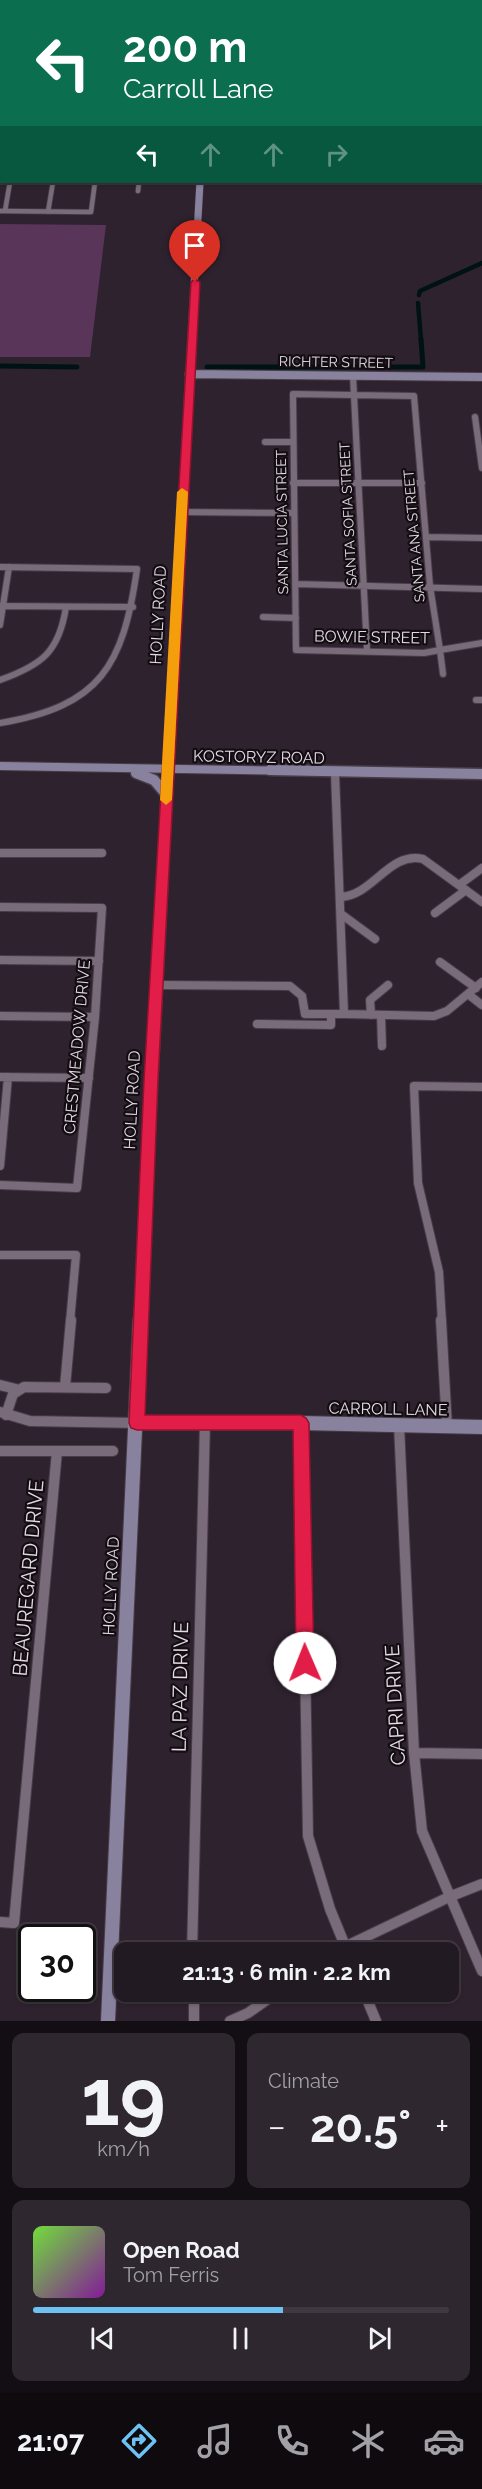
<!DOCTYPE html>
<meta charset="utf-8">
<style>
body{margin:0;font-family:Raleway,sans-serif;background:#2e272f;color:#f1f3f6;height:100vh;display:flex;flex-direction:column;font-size:22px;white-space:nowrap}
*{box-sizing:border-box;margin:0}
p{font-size:20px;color:#a2a1a5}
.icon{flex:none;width:33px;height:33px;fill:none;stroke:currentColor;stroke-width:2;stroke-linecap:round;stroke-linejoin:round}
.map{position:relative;height:2021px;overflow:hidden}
.panel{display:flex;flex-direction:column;gap:12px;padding:12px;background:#130e13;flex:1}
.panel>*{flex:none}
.banner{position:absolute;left:0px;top:0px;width:483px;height:183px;box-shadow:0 2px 4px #0004,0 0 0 2px #3f3840;background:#0b6e4f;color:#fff;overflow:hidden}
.speed{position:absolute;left:18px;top:1924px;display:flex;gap:12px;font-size:30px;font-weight:700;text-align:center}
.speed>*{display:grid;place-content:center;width:78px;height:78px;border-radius:50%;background:#221a22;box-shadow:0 2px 4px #0004,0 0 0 2px #3f3840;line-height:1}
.speed .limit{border:3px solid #111;border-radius:9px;background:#fff;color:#111}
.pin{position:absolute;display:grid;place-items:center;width:51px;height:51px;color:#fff;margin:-62px -26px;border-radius:50% 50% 50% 0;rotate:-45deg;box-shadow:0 0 6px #0007}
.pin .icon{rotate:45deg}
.me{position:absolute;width:66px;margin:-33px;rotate:359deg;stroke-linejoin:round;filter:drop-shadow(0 0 4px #0008)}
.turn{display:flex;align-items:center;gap:21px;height:126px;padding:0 24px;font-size:27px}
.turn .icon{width:78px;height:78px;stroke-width:2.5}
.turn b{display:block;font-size:42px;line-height:51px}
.lanes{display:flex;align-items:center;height:57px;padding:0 24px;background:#0003;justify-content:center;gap:30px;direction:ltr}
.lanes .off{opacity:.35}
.big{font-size:45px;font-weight:700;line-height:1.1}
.panel .tile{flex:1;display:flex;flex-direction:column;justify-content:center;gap:9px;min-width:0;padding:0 21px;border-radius:12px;background:#2e272f}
.panel .dial{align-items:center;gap:0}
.dial b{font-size:78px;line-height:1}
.song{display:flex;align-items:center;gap:18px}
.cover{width:72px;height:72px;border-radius:9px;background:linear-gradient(135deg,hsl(100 70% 55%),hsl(290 70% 35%))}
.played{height:6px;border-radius:3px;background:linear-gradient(90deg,#6dc2f3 60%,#3f3840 60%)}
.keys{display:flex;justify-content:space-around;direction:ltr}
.heat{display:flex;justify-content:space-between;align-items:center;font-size:33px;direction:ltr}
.panel .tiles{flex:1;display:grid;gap:12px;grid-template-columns:1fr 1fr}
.tile:last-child{grid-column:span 2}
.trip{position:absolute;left:114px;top:1942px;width:345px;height:60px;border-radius:12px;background:#221a22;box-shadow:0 2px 4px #0004,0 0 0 2px #3f3840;font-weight:700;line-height:60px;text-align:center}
.menu{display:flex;height:96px;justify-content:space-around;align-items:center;background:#0e0a0e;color:#a2a1a5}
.menu .icon{width:42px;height:42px}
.menu .on{color:#6dc2f3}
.menu b{font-size:27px;color:#f1f3f6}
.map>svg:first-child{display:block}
.green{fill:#583559}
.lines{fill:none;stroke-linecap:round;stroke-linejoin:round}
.canal-far1{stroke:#001314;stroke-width:4.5}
.canal{stroke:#001314;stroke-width:5}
.street-far3-casing{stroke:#473d47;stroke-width:6}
.street-far2-casing{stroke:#473d47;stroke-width:8}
.street-far1-casing{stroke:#473d47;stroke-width:10}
.street-casing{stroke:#473d47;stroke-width:12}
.secondary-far3-casing{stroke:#473d47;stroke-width:8}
.secondary-far2-casing{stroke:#473d47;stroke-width:10}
.secondary-far1-casing{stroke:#473d47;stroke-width:13}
.secondary-casing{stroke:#473d47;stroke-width:16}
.highway-casing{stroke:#473d47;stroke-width:2}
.street-far3{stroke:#796b79;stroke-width:4.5}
.street-far2{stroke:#796b79;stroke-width:6}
.street-far1{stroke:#796b79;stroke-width:8}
.street{stroke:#796b79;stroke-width:10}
.secondary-far3{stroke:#88829f;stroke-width:7}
.secondary-far2{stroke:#88829f;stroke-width:8}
.secondary-far1{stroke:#88829f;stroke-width:10}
.secondary{stroke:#88829f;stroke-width:14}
.highway{fill:#acb9f9;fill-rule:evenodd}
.route{fill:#e11d48;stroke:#92132f;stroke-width:1.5}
.slow{fill:#f59e0b}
.labels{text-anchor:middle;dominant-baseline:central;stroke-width:4.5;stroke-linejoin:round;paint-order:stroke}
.far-street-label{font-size:14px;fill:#e3dae2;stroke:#130d13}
.street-label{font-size:16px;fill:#e3dae2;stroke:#130d13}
.near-street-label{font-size:20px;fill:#e3dae2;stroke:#130d13}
</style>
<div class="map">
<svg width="482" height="2021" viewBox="0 0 482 2021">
<rect width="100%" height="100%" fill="#2e222e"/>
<path class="green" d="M0 224 106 225 90 357H0Z"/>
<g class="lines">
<path class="canal-far1" d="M419 295 420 291 482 263
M418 303 421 340"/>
<path class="canal" d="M0 366 77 367
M207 367H423L421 339"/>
<defs>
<path id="street-far3" d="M138 191 139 182
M0 211 91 212 95 182
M5 211 10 182
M48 212 53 182"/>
<path id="street-far2" d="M353 376 367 650
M293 394 414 396 430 586 440 650 424 653 296 650Z
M475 417 482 468
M265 442H293
M293 483H422
M181 512 294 513
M427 537 482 538
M0 567 137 569C123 666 101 706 0 723
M295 584 482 589
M0 606 133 607
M263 617 296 618
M0 625 9 567
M440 650 443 674
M440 650 482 643
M0 680C42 665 59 652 66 607
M476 700H482"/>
<path id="street-far1" d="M0 853H102
M459 885 482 868
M340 897C373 896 389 851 423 859L482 902
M0 907 102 908 95 1017 77 1188 0 1185
M435 913 466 890
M341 914 375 939
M0 960 99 961
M440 962 476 988
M156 985 290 986 302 996 305 1014H344L335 773
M468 994 482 1005
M344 1014 434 1016 447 1011 482 982
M371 1015 370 1000 388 985
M381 1015 382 1046
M0 1016 95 1017
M257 1024 331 1025V1014
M0 1077 89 1078
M0 1166 8 1077
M0 1255H76L70 1322
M442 1322 439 1272 418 1183 414 1086 482 1087"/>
<path id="street" d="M441 1320 447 1427
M0 1385 16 1389
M65 1387 71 1320
M0 1412 30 1421 137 1423
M6 1415 13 1394 24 1387 106 1388
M301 1423 308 1836 330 1909 348 1953
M399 1425 414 1753 422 1831 482 1971
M0 1451H113
M414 1753 482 1754
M0 1922 14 1923 57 1451
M192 1953 205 1422
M332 1953 449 1897 482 1884
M194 1992V2021
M364 1992 376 2021
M230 2021 248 2013 278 1992"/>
<path id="secondary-far3" d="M191 340 200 182"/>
<path id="secondary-far2" d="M189 374 482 377
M0 766 360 772
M168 772 192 339"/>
<path id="secondary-far1" d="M270 770 482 774
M136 773 154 780 166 794
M140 1322 168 770"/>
<path id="secondary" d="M137 1423H301L482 1427
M108 2021 140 1320"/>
<path id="highway" d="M0 9H2V13H0Z"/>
</defs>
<use href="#street-far3" class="street-far3-casing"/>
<use href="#street-far2" class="street-far2-casing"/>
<use href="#street-far1" class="street-far1-casing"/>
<use href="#street" class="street-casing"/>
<use href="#secondary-far3" class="secondary-far3-casing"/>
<use href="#secondary-far2" class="secondary-far2-casing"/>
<use href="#secondary-far1" class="secondary-far1-casing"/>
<use href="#secondary" class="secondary-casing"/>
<use href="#highway" class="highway-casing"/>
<use href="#street-far3" class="street-far3"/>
<use href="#street-far2" class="street-far2"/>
<use href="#street-far1" class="street-far1"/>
<use href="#street" class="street"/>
<use href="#secondary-far3" class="secondary-far3"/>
<use href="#secondary-far2" class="secondary-far2"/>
<use href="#secondary-far1" class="secondary-far1"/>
<use href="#secondary" class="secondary"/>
<use href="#highway" class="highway"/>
</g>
<path class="route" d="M195 279 200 282 158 1080 145 1415H301L306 1418 309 1423 314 1663 311 1669 305 1671 299 1669 296 1663 293 1430H137L131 1428 129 1423 144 1080 191 282Z"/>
<path class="slow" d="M182 488 188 492 172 800 166 805 160 800 177 492Z"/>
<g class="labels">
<g class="far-street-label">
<text transform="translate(336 362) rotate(1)">RICHTER STREET</text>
<text transform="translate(348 514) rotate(-93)">SANTA SOFIA STREET</text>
<text transform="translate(282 522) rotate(-91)">SANTA LUCIA STREET</text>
<text transform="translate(414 536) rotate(-95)">SANTA ANA STREET</text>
</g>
<g class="street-label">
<text transform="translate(158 615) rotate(-87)">HOLLY ROAD</text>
<text transform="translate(372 637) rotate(1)">BOWIE STREET</text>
<text transform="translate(259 757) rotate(1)">KOSTORYZ ROAD</text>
<text transform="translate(77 1047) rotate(-85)">CRESTMEADOW DRIVE</text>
<text transform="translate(132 1100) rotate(-87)">HOLLY ROAD</text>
<text transform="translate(388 1409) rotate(1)">CARROLL LANE</text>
<text transform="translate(111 1586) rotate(-87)">HOLLY ROAD</text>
</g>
<g class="near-street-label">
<text transform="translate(28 1578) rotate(-85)">BEAUREGARD DRIVE</text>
<text transform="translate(180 1687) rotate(-89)">LA PAZ DRIVE</text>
<text transform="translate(395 1705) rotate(-93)">CAPRI DRIVE</text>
</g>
</g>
</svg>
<div class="speed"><div class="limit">30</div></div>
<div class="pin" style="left:195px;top:282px;background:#d93025"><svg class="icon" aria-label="arrive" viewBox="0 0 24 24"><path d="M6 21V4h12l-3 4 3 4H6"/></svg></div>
<svg class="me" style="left:305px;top:1663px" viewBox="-20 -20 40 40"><circle r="19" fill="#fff"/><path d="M0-13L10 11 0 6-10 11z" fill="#e11d48"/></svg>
<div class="trip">21:13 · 6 min · 2.2 km</div>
<div class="banner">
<div class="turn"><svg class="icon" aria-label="left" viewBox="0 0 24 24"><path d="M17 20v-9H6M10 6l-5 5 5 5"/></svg><div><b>200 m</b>Carroll Lane</div></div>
<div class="lanes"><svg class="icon" aria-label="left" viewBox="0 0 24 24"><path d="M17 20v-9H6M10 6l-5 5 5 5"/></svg><svg class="icon off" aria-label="ahead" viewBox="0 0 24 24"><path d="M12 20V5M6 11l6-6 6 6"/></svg><svg class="icon off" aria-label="ahead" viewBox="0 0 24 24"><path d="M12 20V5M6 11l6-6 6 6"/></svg><svg class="icon off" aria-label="right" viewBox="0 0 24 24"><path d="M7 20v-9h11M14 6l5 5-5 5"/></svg></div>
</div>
</div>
<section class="panel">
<div class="tiles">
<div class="tile dial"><b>19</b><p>km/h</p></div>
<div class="tile"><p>Climate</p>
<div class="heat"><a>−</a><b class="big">20.5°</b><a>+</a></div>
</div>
<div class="tile">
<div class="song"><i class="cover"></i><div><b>Open Road</b><p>Tom Ferris</p></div></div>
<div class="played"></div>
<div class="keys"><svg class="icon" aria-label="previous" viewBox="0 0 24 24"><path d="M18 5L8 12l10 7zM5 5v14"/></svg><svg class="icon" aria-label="pause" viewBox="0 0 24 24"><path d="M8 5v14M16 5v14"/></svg><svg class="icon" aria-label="next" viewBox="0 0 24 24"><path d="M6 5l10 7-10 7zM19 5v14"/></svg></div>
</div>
</div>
</section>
<nav class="menu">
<b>21:07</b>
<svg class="icon on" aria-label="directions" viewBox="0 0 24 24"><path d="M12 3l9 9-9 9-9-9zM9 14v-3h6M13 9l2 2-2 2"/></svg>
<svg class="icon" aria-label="music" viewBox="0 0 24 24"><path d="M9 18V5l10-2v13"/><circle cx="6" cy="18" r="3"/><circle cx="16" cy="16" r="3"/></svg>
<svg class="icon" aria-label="phone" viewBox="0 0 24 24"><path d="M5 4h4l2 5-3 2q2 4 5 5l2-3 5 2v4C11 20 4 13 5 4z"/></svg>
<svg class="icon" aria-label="climate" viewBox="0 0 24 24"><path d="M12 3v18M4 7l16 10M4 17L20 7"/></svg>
<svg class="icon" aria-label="car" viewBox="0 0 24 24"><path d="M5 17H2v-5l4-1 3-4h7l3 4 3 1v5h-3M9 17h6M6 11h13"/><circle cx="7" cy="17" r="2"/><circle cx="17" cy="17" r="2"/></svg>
</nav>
